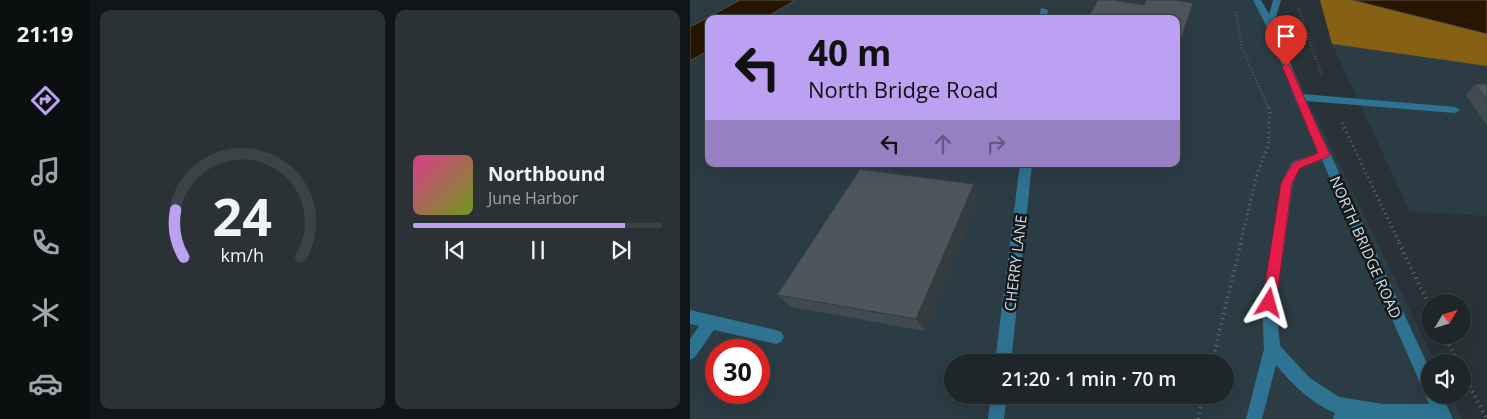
<!DOCTYPE html>
<meta charset="utf-8">
<style>
body{margin:0;font-family:"Open Sans",sans-serif;background:#2b3235;color:#f1f3f6;height:100vh;display:flex;flex-direction:column;font-size:19px;white-space:nowrap}
*{box-sizing:border-box;margin:0}
p{font-size:16px;color:#a1a5a8}
.icon{flex:none;width:28px;height:28px;fill:none;stroke:currentColor;stroke-width:2;stroke-linecap:round;stroke-linejoin:round}
.map{position:relative;flex:1;overflow:hidden}
.side{display:flex;flex-direction:column;gap:10px;padding:10px;background:#101517;width:600px}
.side>*{flex:none}
.top-card{position:absolute;left:15px;top:15px;width:475px;height:152px;border-radius:10px;box-shadow:0 5px 20px #0002,0 0 0 1px #3c4346;background:#bca0f2;color:#111;overflow:hidden}
.needle{width:32px;rotate:52deg}
.fabs{position:absolute;left:731px;top:294px;display:grid;gap:10px}
.fabs a{display:grid;place-items:center;width:50px;height:50px;border-radius:50%;background:#1e2629;box-shadow:0 5px 20px #0002,0 0 0 1px #3c4346;font-size:25px}
.speed{position:absolute;left:15px;top:339px;display:flex;gap:10px;font-size:25px;font-weight:700;text-align:center}
.speed>*{display:grid;place-content:center;width:65px;height:65px;border-radius:50%;background:#1e2629;box-shadow:0 5px 20px #0002,0 0 0 1px #3c4346;line-height:1}
.speed .limit{border:8px solid #d22;background:#fff;color:#111}
.pin{position:absolute;display:grid;place-items:center;width:42px;height:42px;color:#fff;margin:-51px -21px;border-radius:50% 50% 50% 0;rotate:-45deg;box-shadow:0 0 5px #0007}
.pin .icon{rotate:45deg}
.me{position:absolute;width:55px;margin:-28px;rotate:8deg;stroke-linejoin:round;filter:drop-shadow(0 0 4px #0008)}
.turn{display:flex;align-items:center;gap:18px;height:105px;padding:0 20px;font-size:22px}
.turn .icon{width:65px;height:65px;stroke-width:2.5}
.turn b{display:block;font-size:35px;line-height:42px}
.lanes{display:flex;align-items:center;height:48px;padding:0 20px;background:#0003;justify-content:center;gap:25px;direction:ltr}
.lanes .off{opacity:.35}
.side .widget{flex:1;display:flex;flex-direction:column;justify-content:center;gap:8px;min-width:0;padding:0 18px;border-radius:10px;background:#2b3235}
.side .dial{align-items:center;gap:0}
.dial svg{height:130px;overflow:visible;fill:none;stroke:#3c4346;stroke-width:7;stroke-linecap:round;text-anchor:middle}
.dial text{fill:#f1f3f6;stroke:none}
.song{display:flex;align-items:center;gap:15px}
.cover{width:60px;height:60px;border-radius:8px;background:linear-gradient(135deg,hsl(330 70% 55%),hsl(80 70% 35%))}
.played{height:5px;border-radius:2px;background:linear-gradient(90deg,#bca0f2 85%,#3c4346 85%)}
.keys{display:flex;justify-content:space-around;direction:ltr}
.side .tiles{flex:1;display:grid;gap:10px;grid-template-columns:repeat(2,1fr)}
.trip{position:absolute;left:254px;top:354px;width:290px;height:50px;border-radius:25px;background:#1e2629;box-shadow:0 5px 20px #0002,0 0 0 1px #3c4346;font-weight:600;line-height:50px;text-align:center}
main{display:flex;flex:1;min-height:0}
.tab-bar{display:flex;flex-direction:column;width:90px;justify-content:space-around;align-items:center;background:#0c0f10;color:#a1a5a8}
.tab-bar .icon{width:35px;height:35px}
.tab-bar .current{color:#bca0f2}
.tab-bar b{font-size:22px;color:#f1f3f6}
.map>svg:first-child{display:block}
.built{fill:#2c3c44;fill-rule:evenodd}
.forest{fill:#876113}
.water{fill:#271700;stroke:#5c5243}
.lines{fill:none;stroke-linecap:round;stroke-linejoin:round}
.path-far2{stroke:#666e73;stroke-width:2.5;stroke-dasharray:0.5 2.5;stroke-linecap:butt}
.path-far1{stroke:#666e73;stroke-width:3;stroke-dasharray:1 4;stroke-linecap:butt}
.path{stroke:#666e73;stroke-width:4;stroke-dasharray:1 4.5;stroke-linecap:butt}
.minor{fill:#2f7392;fill-rule:evenodd}
.wall{fill:#414a4f}
.shaded-wall{fill:#353c40}
.building{fill:#4c565c;stroke:#353c40}
.route{fill:#e11d48;stroke:#92132f}
.labels{text-anchor:middle;dominant-baseline:central;stroke-width:5;stroke-linejoin:round;paint-order:stroke}
.street-label{font-size:15px;fill:#d6dcdf;stroke:#15191b}
</style>
<main>
<nav class="tab-bar">
<b>21:19</b>
<svg class="icon current" aria-label="directions" viewBox="0 0 24 24"><path d="M12 3l9 9-9 9-9-9zM9 14v-3h6M13 9l2 2-2 2"/></svg>
<svg class="icon" aria-label="music" viewBox="0 0 24 24"><path d="M9 18V5l10-2v13"/><circle cx="6" cy="18" r="3"/><circle cx="16" cy="16" r="3"/></svg>
<svg class="icon" aria-label="phone" viewBox="0 0 24 24"><path d="M5 4h4l2 5-3 2q2 4 5 5l2-3 5 2v4C11 20 4 13 5 4z"/></svg>
<svg class="icon" aria-label="climate" viewBox="0 0 24 24"><path d="M12 3v18M4 7l16 10M4 17L20 7"/></svg>
<svg class="icon" aria-label="car" viewBox="0 0 24 24"><path d="M5 17H2v-5l4-1 3-4h7l3 4 3 1v5h-3M9 17h6M6 11h13"/><circle cx="7" cy="17" r="2"/><circle cx="17" cy="17" r="2"/></svg>
</nav>
<section class="side">
<div class="tiles">
<div class="widget dial"><svg viewBox="0 0 100 80">
<path d="M14 69A42 42 0 1 1 86 69"/>
<path d="M14 69A42 42 0 0 1 9 40" stroke="#bca0f2"/>
<text x="50" y="56" font-size="32" font-weight="700">24</text>
<text x="50" y="72" font-size="11">km/h</text>
</svg></div>
<div class="widget">
<div class="song"><i class="cover"></i><div><b>Northbound</b><p>June Harbor</p></div></div>
<div class="played"></div>
<div class="keys"><svg class="icon" aria-label="previous" viewBox="0 0 24 24"><path d="M18 5L8 12l10 7zM5 5v14"/></svg><svg class="icon" aria-label="pause" viewBox="0 0 24 24"><path d="M8 5v14M16 5v14"/></svg><svg class="icon" aria-label="next" viewBox="0 0 24 24"><path d="M6 5l10 7-10 7zM19 5v14"/></svg></div>
</div>
</div>
</section>
<div class="map">
<svg width="797" height="419" viewBox="0 0 797 419">
<rect width="100%" height="100%" fill="#283237"/>
<path class="built" d="M0 0H567L581 22 745 362H740V395H761L772 419H0ZM19 19H486V164H19ZM26 350H69V392H26ZM262 362H535V395H262Z
M642 44 797 66V216L720 212Z"/>
<path class="forest" d="M630 0H662L797 34V66L642 44Z"/>
<path class="water" d="M50 0H106L73 19H19V50L0 61V27Z
M662 0H797V34Z"/>
<g class="lines">
<path class="path-far2" d="M609 8 632 76
M546 12 552 48 578 107"/>
<path class="path-far1" d="M652 123 710 244
M550 244 568 171 578 147 580 111 578 106"/>
<path class="path" d="M709 243 740 307
M754 335 768 362
M522 362 551 243
M772 372 797 419
M508 419 514 395"/>
<path class="minor" d="M563 0H571L579 14 583 0H591L584 24 613 94 765 107 770 110 765 113 616 101 740 370V395H752L763 419H643L645 413C621 403 603 385 586 365L572 419H556L574 349 572 303 591 183 602 162 628 153 604 97 581 35ZM632 160 735 394 739 404H693L649 397 620 378 590 346 586 303 603 183 610 168Z
M351 8 358 10 357 19H349Z
M330 164H342L321 362H305Z
M0 310 86 330 91 332 94 337 91 342 86 344 24 330 5 357 0 360V339L9 326 0 324Z
M301 395H317L314 419H298Z"/>
</g>
<path class="wall" d="M785 84H797V126L776 95Z
M289 199 235 331 102 307 87 295Z"/>
<path class="shaded-wall" d="M503 3 500 17 486 61V55Z
M284 184 289 199 235 331 226 319Z"/>
<path class="building" d="M408 0H424L454 5 456 0H485L503 3 486 55V19H397Z
M785 84H797V100Z
M170 169 284 184 226 319 87 295Z"/>
<path class="route" d="M596 64 600 66 640 155 638 157 610 168 602 183 586 303 584 307 579 309 574 307 572 303 591 183 603 163 628 153 592 66Z"/>
<g class="labels">
<g class="street-label">
<text transform="translate(676 247) rotate(66)">NORTH BRIDGE ROAD</text>
<text transform="translate(325 263) rotate(-83)">CHERRY LANE</text>
</g>
</g>
</svg>
<div class="fabs">
<a><svg class="needle" viewBox="-14 -14 28 28"><path d="M0-13l5 13h-10z" fill="#e53935"/><path d="M0 13l5-13h-10z" fill="#a1a5a8"/></svg></a>
<a><svg class="icon" aria-label="sound" viewBox="0 0 24 24"><path d="M4 9h4l5-4v14l-5-4H4zM17 9q2 3 0 6"/></svg></a>
</div>
<div class="speed"><div class="limit">30</div></div>
<div class="pin" style="left:596px;top:66px;background:#d93025"><svg class="icon" aria-label="arrive" viewBox="0 0 24 24"><path d="M6 21V4h12l-3 4 3 4H6"/></svg></div>
<svg class="me" style="left:579px;top:303px" viewBox="-20 -20 40 40"><path d="M0-17L14 15 0 8-14 15z" fill="#e11d48" stroke="#fff" stroke-width="4"/></svg>
<div class="trip">21:20 · 1 min · 70 m</div>
<div class="top-card">
<div class="turn"><svg class="icon" aria-label="left" viewBox="0 0 24 24"><path d="M17 20v-9H6M10 6l-5 5 5 5"/></svg><div><b>40 m</b>North Bridge Road</div></div>
<div class="lanes"><svg class="icon" aria-label="left" viewBox="0 0 24 24"><path d="M17 20v-9H6M10 6l-5 5 5 5"/></svg><svg class="icon off" aria-label="ahead" viewBox="0 0 24 24"><path d="M12 20V5M6 11l6-6 6 6"/></svg><svg class="icon off" aria-label="right" viewBox="0 0 24 24"><path d="M7 20v-9h11M14 6l5 5-5 5"/></svg></div>
</div>
</div>
</main>
